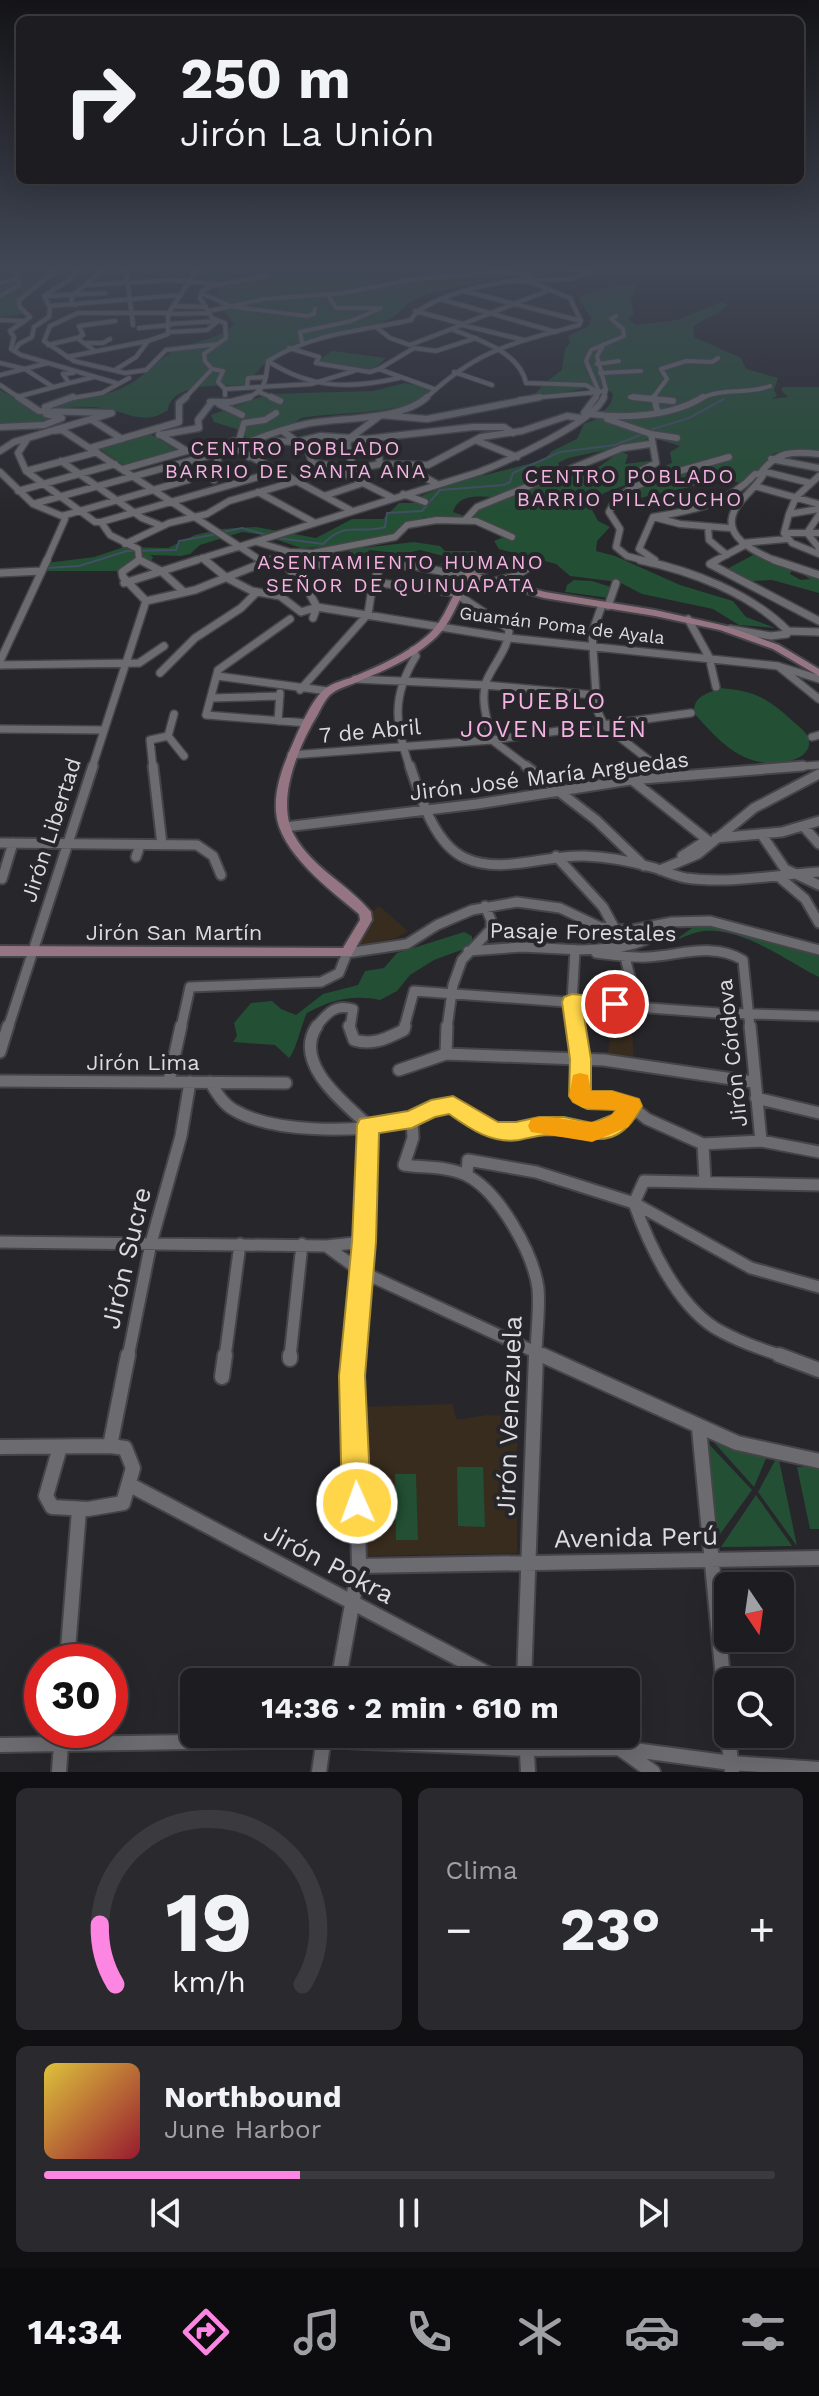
<!DOCTYPE html>
<html lang="es">
<meta charset="utf-8">
<style>
body{margin:0;font-family:"Work Sans",sans-serif;background:#2a292d;color:#f1f3f6;height:100vh;display:flex;flex-direction:column;font-size:30px;white-space:nowrap}
*{box-sizing:border-box;margin:0}
p{font-size:26px;color:#a0a1a5}
.icon{flex:none;width:44px;height:44px;fill:none;stroke:currentColor;stroke-width:2;stroke-linecap:round;stroke-linejoin:round}
.map{position:relative;height:1772px;overflow:hidden}
.side{display:flex;flex-direction:column;gap:16px;padding:16px;background:#100f12;flex:1}
.side>*{flex:none}
.hud{position:absolute;left:16px;top:16px;width:788px;height:168px;border-radius:12px;box-shadow:0 8px 32px #0002,0 0 0 2px #3b3a3e;background:#1d1c20;color:#f1f3f6;overflow:hidden}
.needle{width:52px;rotate:167deg}
.fabs{position:absolute;left:714px;top:1572px;display:grid;gap:16px}
.fabs a{display:grid;place-items:center;width:80px;height:80px;border-radius:12px;background:#1d1c20;box-shadow:0 8px 32px #0002,0 0 0 2px #3b3a3e;font-size:40px}
.speed{position:absolute;left:24px;top:1644px;display:flex;gap:16px;font-size:40px;font-weight:700;text-align:center}
.speed>*{display:grid;place-content:center;width:104px;height:104px;border-radius:50%;background:#1d1c20;box-shadow:0 8px 32px #0002,0 0 0 2px #3b3a3e;line-height:1}
.speed .limit{border:12px solid #d22;background:#fff;color:#111}
.pin{position:absolute;display:grid;place-items:center;width:68px;height:68px;color:#fff;margin:-34px;border:4px solid #fff;border-radius:50%;box-shadow:0 2px 8px #0007}
.me{position:absolute;width:88px;margin:-44px;rotate:358deg;stroke-linejoin:round;filter:drop-shadow(0 0 6px #0008)}
.turn{display:flex;align-items:center;gap:28px;height:168px;padding:0 32px;font-size:36px}
.turn .icon{width:104px;height:104px;stroke-width:2.5}
.turn b{display:block;font-size:56px;line-height:68px}
.big{font-size:60px;font-weight:700;line-height:1.1}
.side .tile{flex:1;display:flex;flex-direction:column;justify-content:center;gap:12px;min-width:0;padding:0 28px;border-radius:12px;background:#2a292d}
.side .dial{align-items:center;gap:0}
.dial svg{height:208px;overflow:visible;fill:none;stroke:#3b3a3e;stroke-width:7;stroke-linecap:round;text-anchor:middle}
.dial text{fill:#f1f3f6;stroke:none}
.song{display:flex;align-items:center;gap:24px}
.cover{width:96px;height:96px;border-radius:12px;background:linear-gradient(135deg,hsl(50 70% 55%),hsl(350 70% 35%))}
.played{height:8px;border-radius:4px;background:linear-gradient(90deg,#fd86e2 35%,#3b3a3e 35%)}
.keys{display:flex;justify-content:space-around;direction:ltr}
.heat{display:flex;justify-content:space-between;align-items:center;font-size:44px;direction:ltr}
.side .tiles{flex:1;display:grid;gap:16px;grid-template-columns:1fr 1fr}
.tile:last-child{grid-column:span 2}
.trip{position:absolute;left:180px;top:1668px;width:460px;height:80px;border-radius:12px;background:#1d1c20;box-shadow:0 8px 32px #0002,0 0 0 2px #3b3a3e;font-weight:700;line-height:80px;text-align:center}
.tab-bar{display:flex;height:128px;justify-content:space-around;align-items:center;background:#0c0b0d;color:#a0a1a5}
.tab-bar .icon{width:56px;height:56px}
.tab-bar .on{color:#fd86e2}
.tab-bar b{font-size:36px;color:#f1f3f6}
.map>svg:first-child{display:block}
.education{fill:#382c1e}
.green{fill:#234f34}
.lines{fill:none;stroke-linecap:round;stroke-linejoin:round}
.stream{stroke:#434e64;stroke-width:2}
.street-far5-casing{stroke:#454448;stroke-width:6}
.street-far4-casing{stroke:#454448;stroke-width:9}
.street-far3-casing{stroke:#454448;stroke-width:10}
.street-far2-casing{stroke:#454448;stroke-width:13}
.street-far1-casing{stroke:#454448;stroke-width:15}
.street-casing{stroke:#454448;stroke-width:18}
.secondary-casing{stroke:#454448;stroke-width:4}
.street-far5{stroke:#6c6b70;stroke-width:4}
.street-far4{stroke:#6c6b70;stroke-width:6}
.street-far3{stroke:#6c6b70;stroke-width:7}
.street-far2{stroke:#6c6b70;stroke-width:9}
.street-far1{stroke:#6c6b70;stroke-width:11}
.street{stroke:#6c6b70;stroke-width:14}
.secondary{fill:#967582;fill-rule:evenodd}
.route{fill:#ffd54a;stroke:#a68a30;stroke-width:2}
.slow{fill:#f59e0b}
.labels{text-anchor:middle;dominant-baseline:central;stroke-width:8;stroke-linejoin:round;paint-order:stroke}
.far-street-label{font-size:18px;fill:#dcdbde;stroke:#27262b}
.far-neighbourhood-label{font-size:20px;letter-spacing:2px;fill:#f5b2e3;stroke:#27262b}
.street-label{font-size:22px;fill:#dcdbde;stroke:#27262b}
.neighbourhood-label{font-size:24px;letter-spacing:2px;fill:#f5b2e3;stroke:#27262b}
.near-street-label{font-size:26px;fill:#dcdbde;stroke:#27262b}
</style>
<div class="map">
<svg width="819" height="1772" viewBox="0 0 819 1772">
<rect width="100%" height="100%" fill="#27262b"/>
<path class="education" d="M379 906 408 931 396 938 355 946 370 913Z
M614 1012 631 1014 634 1063 607 1059Z
M452 1404 457 1420 487 1415 517 1416V1553L364 1556 359 1407Z"/>
<path class="green" d="M0 269H57L18 302 26 314 0 317Z
M197 269H543L548 273C503 282 458 281 416 299 404 304 398 316 386 321 340 340 294 327 258 371 253 376 250 378 247 385 227 386 171 381 168 410 142 427 128 411 101 408 86 406 71 407 56 408 76 395 101 398 122 388 141 380 155 362 172 352 192 340 212 343 234 325L215 299 222 284 200 277Z
M618 285H634L636 289 630 300 634 313 628 319 636 325 677 320 722 302 727 305C718 316 703 318 693 327L694 337 741 358 746 369 778 378 774 390 777 396 771 399 788 397 781 390 783 387H819V458C802 452 785 447 768 456L765 466 747 485 726 479 617 503 625 493 673 470 650 472 672 463 670 452 680 446 661 440 660 431 642 442 568 458 558 463 559 466 529 479 510 495 596 469 621 451 628 455 625 464 649 461 646 467 634 470 633 475 644 476 641 479 604 493 590 506 598 521 610 527 597 541 596 551 615 556 680 585 733 601 746 617 775 628 739 625 713 609 642 594 619 582 570 576 556 564 499 549 494 541 513 533 469 516 493 497C477 496 458 494 453 512L468 517 464 518 424 517 392 535 327 547 301 548 263 535 242 532 200 545 190 554 181 556 150 555 153 557 150 564 117 571H41L46 563 94 557 124 547 168 548 195 535 221 529 256 527 316 538 352 519H383L399 503H431L432 501 421 496 454 483 544 460 552 451 577 439 584 424 597 419 611 403 613 394 610 391 587 388 530 399 546 382 562 370 565 349 570 343 568 336 589 326 591 317 580 301V296Z
M332 351 386 358 373 370 317 362Z
M405 383 432 388 430 395C392 416 343 411 301 418L292 424 244 442 246 436 243 431 214 422 211 415 269 394 373 391Z
M0 390 41 411 67 416 56 422 0 424Z
M149 433 178 451 125 466 97 447Z
M414 542 440 546 445 551H476L480 557 489 560 473 565 466 571 459 566 440 565 447 557 420 550 403 554 370 550 364 554 367 560 341 562 353 558 348 552 352 549Z
M755 554 792 570 790 574 801 580 810 579 804 575 807 573 819 577V593L772 580 752 581 727 569Z
M574 580 592 581 611 587 609 598 565 592 567 585Z
M720 688C757 691 769 699 796 724 802 729 810 735 809 744 809 752 800 758 793 760 748 773 721 744 694 713 693 696 707 694 720 688Z
M711 922 819 953V977C785 960 744 928 704 931 694 932 684 937 674 941L692 928Z
M464 932 472 936V941L464 949 434 960 410 975 397 991 380 1000C355 994 329 1000 307 1013 301 1025 296 1051 289 1058L275 1045 233 1042 237 1036 234 1023 251 1003 272 1001 281 1009 296 1015 323 994 358 985 365 971 384 968 397 953Z
M710 1438 767 1456 754 1487Z
M705 1440 752 1490 718 1537Z
M778 1455 797 1546 758 1492Z
M457 1467H483L485 1527 458 1526Z
M797 1467H819V1529H810Z
M395 1474H416L418 1540H396Z
M756 1495 792 1546 721 1547Z"/>
<g class="lines">
<path class="stream" d="M0 277 6 269
M650 430 689 418 724 399
M223 532 242 528 267 535
M277 538 323 544C347 520 358 535 385 527L387 513 422 511 440 490 504 485 510 482 513 473 560 452 615 445 645 433
M46 568 79 566 127 551 176 550 179 541 217 534"/>
<defs>
<path id="street-far5" d="M58 269 19 300V306L30 317 10 331 14 337 11 349 21 355 116 383
M126 269 133 325
M573 269 589 273
M529 281 570 279 589 273 590 269
M0 283 16 279
M85 285 173 280 215 284 202 291 200 298 212 318 225 323 226 338 204 354 205 361 212 369
M216 285 267 276
M464 291 581 321
M203 294 233 307 307 316 314 314 315 309
M328 295 336 308H376
M0 296 19 285 16 269
M48 296 105 293
M440 299 556 332
M75 305 71 302 73 295 104 269
M49 306 181 295
M174 306 206 307
M209 311 264 299 344 293 415 279 503 272 533 276 522 281
M415 311 463 324 547 291
M169 313H78L50 326 44 341 74 361 125 373 146 370 166 350 218 344
M168 314 210 313
M0 320 24 321
M170 324 218 321
M376 327 390 338 410 345 462 325 524 340
M139 328 170 325
M451 329C477 339 520 352 526 383L586 385 597 392
M170 332 207 330 218 321
M302 342 300 332 351 321 381 308
M87 343H103L110 339
M48 345 77 338
M289 348 319 357 316 363 370 372 379 369 434 389
M14 351 19 344 32 337 34 327 49 317 50 307 44 296 69 280 79 269
M95 351 77 338 83 335 79 326 115 321
M67 357 148 341
M268 361C311 389 350 389 399 378
M0 363 25 369 53 387
M597 364 619 361
M212 369 223 371 218 382 225 389V395
M379 369 414 348 436 351 476 338
M115 370 136 357 148 341 168 334V314L194 274 193 269
M454 372 492 385
M600 373 641 371
M0 375 48 363
M69 383 94 377
M0 385 21 399
M247 387 248 378 266 377
M225 389 311 384 354 371
M259 392 276 399
M599 392 586 361 591 350 624 336 623 329 611 319 616 316
M17 397 69 383 63 374 73 373
M630 397 655 399
M67 399 102 393 129 378
M184 399 212 369
M244 399C265 392 266 382 268 361 312 333 361 331 411 320 420 299 498 279 522 281 537 282 555 293 570 298L581 321 579 325C511 344 478 349 425 399
M520 399 599 392
M595 399 599 392 606 390 597 356 604 344
M603 399 606 390
M652 399 667 379 661 369 686 361 712 362 718 358
M700 399C721 387 747 395 770 386"/>
<path id="street-far4" d="M271 397 280 401
M633 397 673 401
M654 397 657 410
M210 402H231L250 397
M219 404 242 415
M45 407 73 397
M584 413 596 397
M591 414C626 419 673 416 703 397
M607 419 651 434 677 438
M92 420 122 439
M0 427 44 425 62 418 46 414
M50 431 62 430 263 562
M284 432 308 450 312 463 353 468 347 444 350 438 381 415 427 419 540 397
M159 434 187 451
M159 435 199 428 198 420 212 402
M28 438 18 453 26 471 95 522H101L110 535 138 549 139 560 144 562
M376 438 380 464
M475 440 517 457
M239 441 244 423 265 420 276 413
M90 448 179 422V403L186 397
M0 451 14 442 112 413 39 411 18 397
M249 457 277 441 296 442 321 436 366 439 473 427H504L513 433
M771 459 819 468
M61 461 142 518 162 526
M416 466 413 471 437 484
M123 469 186 451
M26 471 97 452
M762 471 810 483
M0 472 33 504 62 516 188 480
M341 472 391 497
M669 474 729 457
M760 474C776 451 793 451 819 454
M214 480 220 450
M758 487 819 504
M18 491 115 464
M258 492 315 523
M403 494 425 502
M324 496 360 484
M33 504 211 455 233 441H239L237 446
M819 509 789 514 784 533 792 543 819 554
M352 511 235 448C258 438 282 429 306 424 340 417 401 421 427 397
M789 514 796 497 819 476
M819 515 807 533 819 548
M657 518 680 524 729 528
M466 519 477 507 622 448 650 444
M101 522 279 471
M708 527 709 540 727 555
M784 533H819
M257 542 290 552 313 553 395 537 407 525 437 520 476 521 512 537
M742 543 786 539
M125 544 169 523 207 514 229 501 307 478 313 471 341 472 380 464 428 465 481 437 522 431 567 416 580 418
M279 557 293 562
M202 558 207 562
M655 560 639 549 653 517C691 511 728 504 755 474L763 475C756 487 746 494 738 505 716 535 756 553 779 562
M46 562 65 519 62 516
M136 562 139 560
M190 562 479 472C505 462 595 422 604 397
M266 562 282 555
M502 562H517
M650 562 627 556 616 547 620 529 609 512C619 487 646 483 669 474L638 472 656 463 651 434
M713 562 745 545"/>
<path id="street-far3" d="M139 560 122 572 123 577 146 601
M140 560 161 571 184 592
M205 560 227 578 252 591 280 596 301 612 317 607 509 638 778 666 819 679
M260 560 264 563
M288 560 327 566H415L464 576 505 562 529 567
M640 560C692 571 750 593 788 631
M774 560 819 575
M294 564 288 568 306 587 317 607 313 618
M710 564 819 621
M710 564 717 560
M0 573 41 571
M496 581 516 576 529 567
M373 582 455 593 509 629C509 649 493 664 486 682 480 700 488 723 492 740L529 768
M124 583 197 560
M146 601 195 590 270 560
M602 605 592 633 597 710 604 725 659 768
M608 606 616 583
M290 619 218 670 206 715 307 723
M688 619 709 657 716 687
M730 629 771 636 787 634 788 631 819 632
M0 661 47 560
M0 665 139 663 164 646
M778 666 819 699
M160 673 195 638 241 608 257 592
M217 676 328 691
M355 679 485 685 594 695
M300 690 368 614 373 582 383 563
M211 698 280 696
M174 714 168 736 184 756
M278 721 280 693
M0 729 103 730
M812 737 819 735
M291 755 492 740 691 713
M92 768 146 601
M153 768 150 740 168 736
M410 768C395 724 391 697 416 656L413 650
M778 768 819 765"/>
<path id="street-far2" d="M153 766 162 845
M410 766C420 796 434 844 465 858 501 875 547 854 585 856 607 857 630 861 651 867 663 870 674 876 686 878 729 884 775 875 819 872
M526 766 596 820 644 866
M656 766 670 777
M632 780 710 842
M285 827 477 804 630 780 803 766
M805 828 819 844
M762 835 785 869 819 885
M716 838 782 832 819 821
M0 843 197 845 213 856 221 875
M556 856 603 907 615 929
M682 856 702 843 710 842
M136 857 140 845
M660 870 698 854 754 808 819 774
M778 876 805 899 819 923
M2 879 13 843
M468 951 522 947 581 950
M596 953C613 955 631 958 648 957 681 955 713 942 743 960L750 1028
M625 957 637 1005
M8 1028 93 766
M181 1028 190 987 321 982 339 973 347 953 407 944 437 925 472 910 517 902 560 908 600 927 631 930 672 922 710 921 819 950
M315 1028C326 1015 334 1003 353 1009L350 1028
M404 1028 414 991 718 1013 819 1016
M447 1028 453 985 462 960 491 929V920L485 906
M576 1028 572 1002 575 950C611 949 645 949 672 922"/>
<path id="street-far1" d="M317 1026C292 1063 344 1103 368 1125
M349 1026 354 1040C373 1046 387 1038 404 1030L405 1026
M576 1026 581 1059 580 1096 587 1100H612L631 1106 647 1119 703 1144 761 1141 819 1152
M750 1026 761 1141
M0 1052 8 1026
M446 1054 447 1026
M399 1070 446 1054 604 1060 753 1082
M0 1081 286 1083
M169 1081 181 1026
M210 1082C217 1093 223 1104 234 1110 273 1133 351 1132 394 1124 414 1120 432 1107 453 1105L484 1126 502 1132 540 1126 600 1130 620 1119 631 1106
M756 1098 819 1113
M412 1119 413 1138 404 1165C424 1168 447 1166 466 1175 499 1191 533 1253 538 1288 540 1310 536 1335 536 1357
M703 1144 705 1181
M467 1175 468 1160 536 1172 634 1203 751 1268 819 1287
M634 1203C649 1245 676 1303 715 1328 737 1341 761 1349 785 1357
M634 1203 644 1181 819 1185
M0 1242 326 1246 364 1242
M326 1246 362 1272 546 1357
M128 1357 151 1243 181 1136 190 1082
M225 1357 240 1244
M290 1357 302 1244
M354 1357 364 1242 368 1125"/>
<path id="street" d="M542 1355 737 1443 819 1461
M779 1355 819 1370
M290 1359V1355
M222 1377 225 1355
M699 1428 728 1730
M110 1446 128 1355
M0 1447 110 1446 125 1448 133 1468 123 1503 88 1509 52 1507 46 1496 60 1447
M132 1486 503 1682
M359 1566 819 1558
M67 1662 79 1510
M338 1682 359 1566 354 1355
M524 1682 536 1355
M526 1734 528 1772
M595 1734 619 1748 731 1763 819 1769
M728 1734 732 1772
M0 1745 323 1740 527 1749 619 1748
M622 1750 653 1772
M59 1772 62 1730
M319 1772 324 1737"/>
<path id="secondary" d="M469 572 545 592 655 610 726 626 779 645 819 669V676L773 649 720 630 655 616 544 598 471 578C458 599 452 624 433 640 412 659 385 670 359 681 351 685 338 688 331 694 326 698 321 708 318 714 299 745 275 800 294 835 313 869 348 884 371 912L372 920 351 956H0V946L343 948 360 920 359 914C330 890 279 852 276 812 274 788 284 763 294 741 300 727 313 698 325 689 332 683 345 680 353 677 379 666 407 654 428 635 446 619 452 593 466 573Z"/>
</defs>
<use href="#street-far5" class="street-far5-casing"/>
<use href="#street-far4" class="street-far4-casing"/>
<use href="#street-far3" class="street-far3-casing"/>
<use href="#street-far2" class="street-far2-casing"/>
<use href="#street-far1" class="street-far1-casing"/>
<use href="#street" class="street-casing"/>
<use href="#secondary" class="secondary-casing"/>
<use href="#street-far5" class="street-far5"/>
<use href="#street-far4" class="street-far4"/>
<use href="#street-far3" class="street-far3"/>
<use href="#street-far2" class="street-far2"/>
<use href="#street-far1" class="street-far1"/>
<use href="#street" class="street"/>
<use href="#secondary" class="secondary"/>
</g>
<linearGradient id="sky" x2="0" y2="1"><stop stop-color="#151518"/><stop offset="0.52" stop-color="#414755"/><stop offset="1" stop-color="#414755" stop-opacity="0"/></linearGradient>
<rect width="819" height="517" fill="url(#sky)"/>
<path class="route" d="M572 994 622 999 625 1004 622 1009 583 1010 591 1059V1091H612L639 1099 642 1106C617 1154 591 1136 550 1135 538 1135 529 1138 519 1140 492 1144 470 1129 449 1114L435 1117 412 1128 379 1133 376 1242 365 1376 371 1503 367 1513 357 1517 347 1513 342 1503 339 1376 352 1242 357 1125 360 1119 408 1111 431 1100 453 1096 498 1122H516L539 1117H564L592 1123 612 1115 616 1110 587 1109 573 1102 569 1096 570 1059 562 1002 564 997Z"/>
<path class="slow" d="M580 1073 588 1075 591 1091H612L639 1099 642 1106 628 1127 592 1142 531 1132 528 1126 531 1119C558 1110 597 1136 616 1110L583 1108 573 1102 569 1096 573 1075Z"/>
<g class="labels">
<g class="far-street-label">
<text transform="translate(562 625) rotate(7)">Guamán Poma de Ayala</text>
</g>
<g class="far-neighbourhood-label">
<text x="296" y="448">CENTRO POBLADO<tspan x="296" dy="23">BARRIO DE SANTA ANA</tspan></text>
<text x="630" y="476">CENTRO POBLADO<tspan x="630" dy="23">BARRIO PILACUCHO</tspan></text>
<text x="401" y="562">ASENTAMIENTO HUMANO<tspan x="401" dy="23">SEÑOR DE QUINUAPATA</tspan></text>
</g>
<g class="street-label">
<text transform="translate(370 731) rotate(-5)">7 de Abril</text>
<text transform="translate(549 776) rotate(-7)">Jirón José María Arguedas</text>
<text transform="translate(51 830) rotate(-72)">Jirón Libertad</text>
<text x="174" y="932">Jirón San Martín</text>
<text transform="translate(583 932) rotate(1)">Pasaje Forestales</text>
<text transform="translate(732 1053) rotate(-96)">Jirón Córdova</text>
<text x="143" y="1062">Jirón Lima</text>
</g>
<g class="neighbourhood-label">
<text x="554" y="701">PUEBLO<tspan x="554" dy="28">JOVEN BELÉN</tspan></text>
</g>
<g class="near-street-label">
<text transform="translate(126 1258) rotate(-77)">Jirón Sucre</text>
<text transform="translate(509 1416) rotate(-88)">Jirón Venezuela</text>
<text transform="translate(636 1537) rotate(-1)">Avenida Perú</text>
<text transform="translate(329 1563) rotate(28)">Jirón Pokra</text>
</g>
</g>
</svg>
<div class="fabs">
<a><svg class="needle" viewBox="-14 -14 28 28"><path d="M0-13l5 13h-10z" fill="#e53935"/><path d="M0 13l5-13h-10z" fill="#a0a1a5"/></svg></a>
<a><svg class="icon" aria-label="search" viewBox="0 0 24 24"><circle cx="10" cy="10" r="6"/><path d="M15 15l6 6"/></svg></a>
</div>
<div class="speed"><div class="limit">30</div></div>
<div class="pin" style="left:615px;top:1004px;background:#d93025"><svg class="icon" aria-label="arrive" viewBox="0 0 24 24"><path d="M6 21V4h12l-3 4 3 4H6"/></svg></div>
<svg class="me" style="left:357px;top:1503px" viewBox="-20 -20 40 40"><circle r="17" fill="#ffd54a" stroke="#fff" stroke-width="3"/><path d="M0-11L8 9 0 5-8 9z" fill="#fff"/></svg>
<div class="trip">14:36 · 2 min · 610 m</div>
<div class="hud">
<div class="turn"><svg class="icon" aria-label="right" viewBox="0 0 24 24"><path d="M7 20v-9h11M14 6l5 5-5 5"/></svg><div><b>250 m</b>Jirón La Unión</div></div>
</div>
</div>
<section class="side">
<div class="tiles">
<div class="tile dial"><svg viewBox="0 0 100 80">
<path d="M14 69A42 42 0 1 1 86 69"/>
<path d="M14 69A42 42 0 0 1 8 46" stroke="#fd86e2"/>
<text x="50" y="56" font-size="32" font-weight="700">19</text>
<text x="50" y="72" font-size="11">km/h</text>
</svg></div>
<div class="tile"><p>Clima</p>
<div class="heat"><a>−</a><b class="big">23°</b><a>+</a></div>
</div>
<div class="tile">
<div class="song"><i class="cover"></i><div><b>Northbound</b><p>June Harbor</p></div></div>
<div class="played"></div>
<div class="keys"><svg class="icon" aria-label="previous" viewBox="0 0 24 24"><path d="M18 5L8 12l10 7zM5 5v14"/></svg><svg class="icon" aria-label="pause" viewBox="0 0 24 24"><path d="M8 5v14M16 5v14"/></svg><svg class="icon" aria-label="next" viewBox="0 0 24 24"><path d="M6 5l10 7-10 7zM19 5v14"/></svg></div>
</div>
</div>
</section>
<nav class="tab-bar">
<b>14:34</b>
<svg class="icon on" aria-label="directions" viewBox="0 0 24 24"><path d="M12 3l9 9-9 9-9-9zM9 14v-3h6M13 9l2 2-2 2"/></svg>
<svg class="icon" aria-label="music" viewBox="0 0 24 24"><path d="M9 18V5l10-2v13"/><circle cx="6" cy="18" r="3"/><circle cx="16" cy="16" r="3"/></svg>
<svg class="icon" aria-label="phone" viewBox="0 0 24 24"><path d="M5 4h4l2 5-3 2q2 4 5 5l2-3 5 2v4C11 20 4 13 5 4z"/></svg>
<svg class="icon" aria-label="climate" viewBox="0 0 24 24"><path d="M12 3v18M4 7l16 10M4 17L20 7"/></svg>
<svg class="icon" aria-label="car" viewBox="0 0 24 24"><path d="M5 17H2v-5l4-1 3-4h7l3 4 3 1v5h-3M9 17h6M6 11h13"/><circle cx="7" cy="17" r="2"/><circle cx="17" cy="17" r="2"/></svg>
<svg class="icon" aria-label="filters" viewBox="0 0 24 24"><path d="M4 7h16M4 17h16"/><circle cx="9" cy="7" r="2"/><circle cx="15" cy="17" r="2"/></svg>
</nav>
